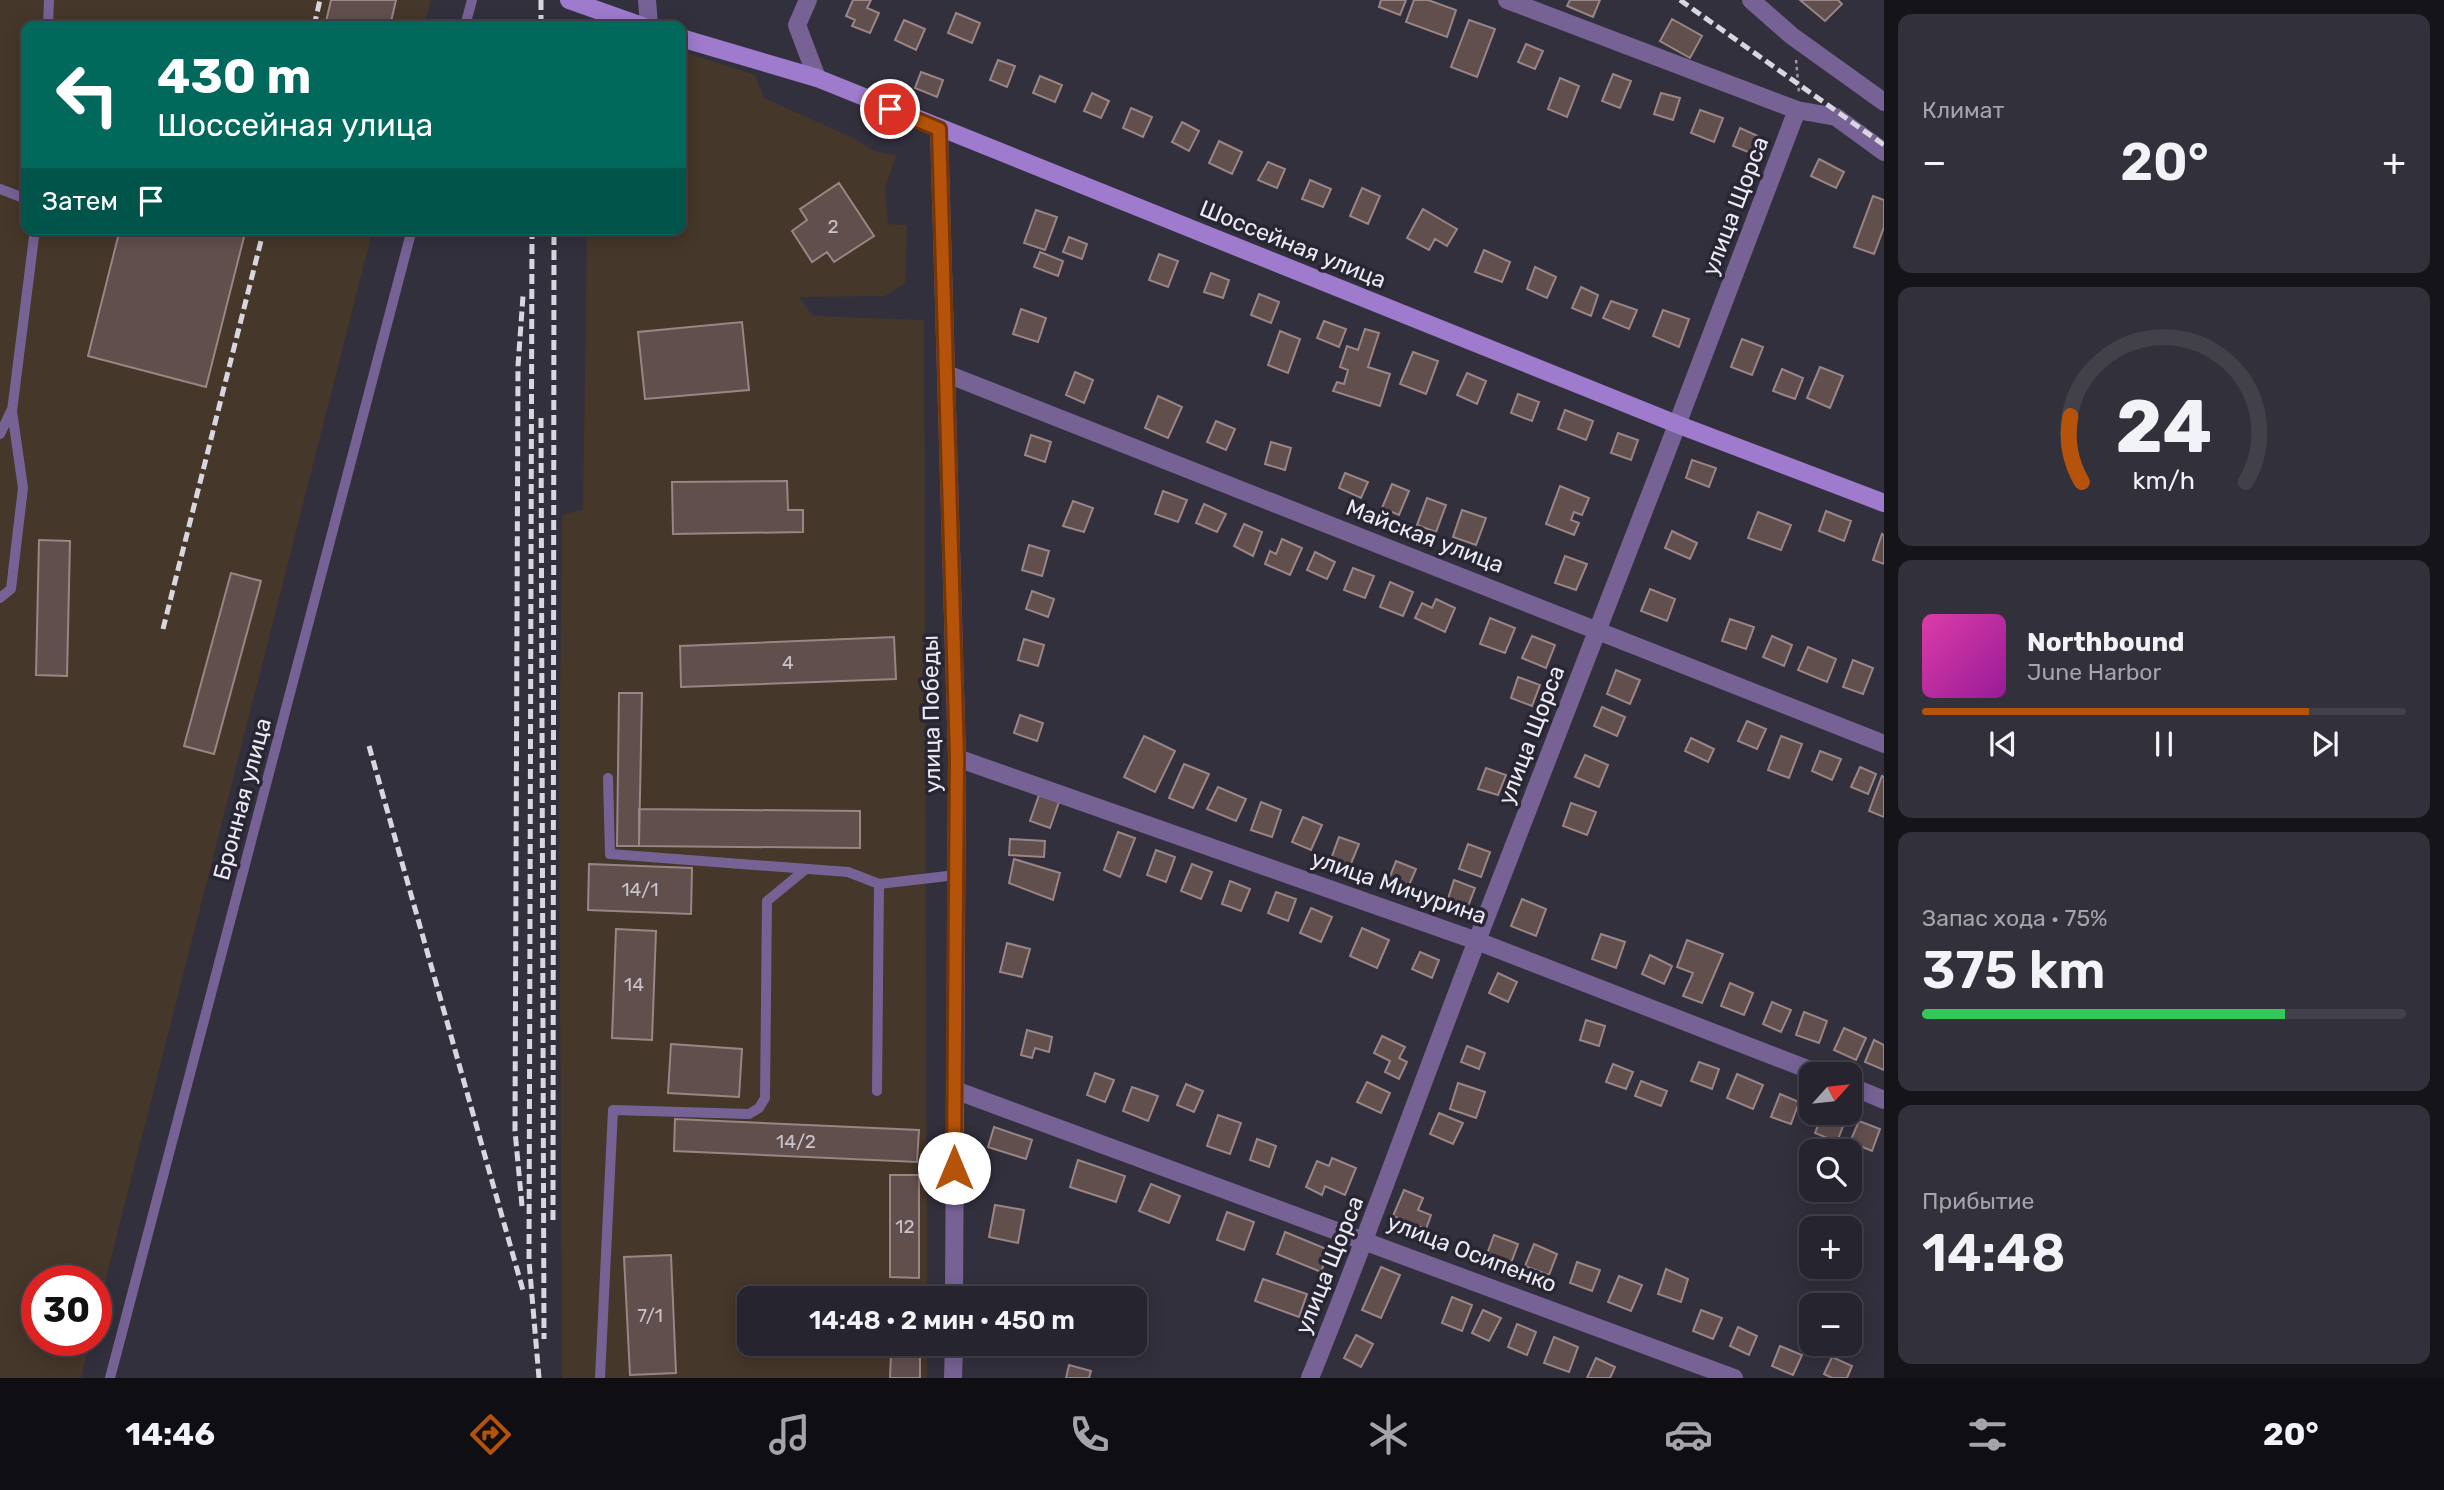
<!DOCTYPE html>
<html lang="ru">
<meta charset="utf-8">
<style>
body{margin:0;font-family:Rubik,sans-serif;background:#32303a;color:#f1f3f6;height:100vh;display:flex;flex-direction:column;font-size:26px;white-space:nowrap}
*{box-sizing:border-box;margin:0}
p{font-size:23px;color:#a4a4aa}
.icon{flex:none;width:38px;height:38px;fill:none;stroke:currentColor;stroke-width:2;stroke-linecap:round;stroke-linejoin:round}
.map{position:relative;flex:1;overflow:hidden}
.panel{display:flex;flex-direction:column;gap:14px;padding:14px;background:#151419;width:560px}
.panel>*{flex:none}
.top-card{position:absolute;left:21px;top:21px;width:665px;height:214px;border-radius:14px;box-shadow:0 4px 18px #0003,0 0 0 2px #42414a;background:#00695c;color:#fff;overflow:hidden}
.needle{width:46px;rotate:63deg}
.tools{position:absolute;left:1799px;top:1062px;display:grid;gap:14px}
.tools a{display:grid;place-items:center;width:63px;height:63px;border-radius:14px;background:#26242e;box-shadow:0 4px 18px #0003,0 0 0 2px #42414a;font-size:35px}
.speed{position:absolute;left:21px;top:1265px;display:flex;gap:14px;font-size:35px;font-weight:700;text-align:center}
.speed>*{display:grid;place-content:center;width:91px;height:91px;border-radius:50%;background:#26242e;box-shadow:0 4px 18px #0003,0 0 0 2px #42414a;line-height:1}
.speed .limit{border:10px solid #d22;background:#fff;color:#111}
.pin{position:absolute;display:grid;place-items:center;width:60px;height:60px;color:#fff;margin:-30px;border:4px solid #fff;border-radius:50%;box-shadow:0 2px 7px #0007}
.me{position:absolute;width:77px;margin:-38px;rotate:0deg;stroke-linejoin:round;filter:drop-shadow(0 0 5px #0008)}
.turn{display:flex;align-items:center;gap:24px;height:147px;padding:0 21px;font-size:32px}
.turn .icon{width:91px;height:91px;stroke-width:2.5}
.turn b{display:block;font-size:49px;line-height:60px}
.then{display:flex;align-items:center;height:66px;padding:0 21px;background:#0003;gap:14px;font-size:26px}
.big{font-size:52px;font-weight:600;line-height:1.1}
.panel .card{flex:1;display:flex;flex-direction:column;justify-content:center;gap:10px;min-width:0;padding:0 24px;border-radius:14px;background:#32303a}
.panel .dial{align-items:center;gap:0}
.dial svg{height:182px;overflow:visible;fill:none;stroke:#42414a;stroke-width:7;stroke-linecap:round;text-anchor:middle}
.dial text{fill:#f1f3f6;stroke:none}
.song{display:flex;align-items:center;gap:21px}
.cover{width:84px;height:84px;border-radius:10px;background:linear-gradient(135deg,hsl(320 70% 55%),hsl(300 70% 35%))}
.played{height:7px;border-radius:4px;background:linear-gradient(90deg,#b45309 80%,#42414a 80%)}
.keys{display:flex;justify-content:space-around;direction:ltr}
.heat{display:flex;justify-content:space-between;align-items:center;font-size:38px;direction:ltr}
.charge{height:10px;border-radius:5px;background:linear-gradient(90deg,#34c759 75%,#42414a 0)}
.trip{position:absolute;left:737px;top:1286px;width:410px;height:70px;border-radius:14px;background:#26242e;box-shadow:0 4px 18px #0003,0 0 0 2px #42414a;font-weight:600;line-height:70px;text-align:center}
.tab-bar{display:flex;height:112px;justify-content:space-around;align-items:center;background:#0f0e12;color:#a4a4aa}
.tab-bar .icon{width:49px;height:49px}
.tab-bar .selected{color:#b45309}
.tab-bar b{font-size:32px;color:#f1f3f6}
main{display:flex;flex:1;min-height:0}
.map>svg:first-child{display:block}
.industrial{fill:#453729}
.building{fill:#614f4e;stroke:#998584;stroke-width:2}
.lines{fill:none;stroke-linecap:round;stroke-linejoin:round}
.path{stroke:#9896a1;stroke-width:2.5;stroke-dasharray:3.5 3.5;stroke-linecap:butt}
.lane{stroke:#776295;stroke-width:10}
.street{stroke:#776295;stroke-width:18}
.secondary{stroke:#9e7bcd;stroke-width:18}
.rail{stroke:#d8d7e0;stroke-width:5;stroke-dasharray:10 5;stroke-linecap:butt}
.route-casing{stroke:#753606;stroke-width:18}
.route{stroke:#b45309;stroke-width:12}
.labels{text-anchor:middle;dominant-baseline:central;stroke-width:7;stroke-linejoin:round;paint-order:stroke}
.number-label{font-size:19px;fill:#c8c3ca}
.street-label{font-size:23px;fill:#ebeaf3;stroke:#292634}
</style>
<main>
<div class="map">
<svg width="1884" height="1378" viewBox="0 0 1884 1378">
<rect width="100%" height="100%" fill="#33303e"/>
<path class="industrial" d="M0 0H431L424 26H26V229H373L96 1317V1281H37V1340L90 1341 81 1378H0Z
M681 51 755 75 764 98 855 139 872 150 896 156 885 188 888 224 907 225 905 283 885 296 799 297 813 316 924 320 927 1298H749V1344H927V1378H562L559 789 562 515 583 509 587 229H681Z"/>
<path class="building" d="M331 0H396L390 26H325Z
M853 0H871L867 8 879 13 870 33 852 26 855 20 846 16Z
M1381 0H1406L1400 15 1379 7Z
M1414 0H1428L1456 10 1447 37 1406 22Z
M1570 0H1600L1593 17 1567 6Z
M1800 0H1838L1842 4 1825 21Z
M956 13 980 23 972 43 948 33Z
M1672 19 1702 36 1690 58 1660 41Z
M904 20 925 29 916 50 895 40Z
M1469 20 1495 29 1477 77 1451 67Z
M1526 44 1543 51 1535 69 1518 62Z
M998 60 1015 66 1007 87 990 80Z
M921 72 943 80 937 97 915 88Z
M1613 74 1631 81 1620 108 1602 101Z
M1040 76 1062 85 1055 102 1033 93Z
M1560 78 1579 86 1567 117 1548 109Z
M1092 93 1109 101 1101 118 1084 111Z
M1661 93 1680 98 1673 120 1654 114Z
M1131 108 1152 117 1143 137 1123 128Z
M1700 110 1723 118 1714 142 1691 133Z
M1182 122 1199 131 1189 151 1172 142Z
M1740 128 1760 137 1753 154 1733 146Z
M1219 141 1242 152 1232 174 1209 163Z
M1819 159 1844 172 1836 188 1811 176Z
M1268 162 1285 169 1277 188 1258 180Z
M1310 180 1331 189 1323 207 1302 199Z
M839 183 874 236 834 262 827 252 812 262 792 231 807 220 800 209Z
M1362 188 1380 196 1368 224 1350 216Z
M1873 196 1884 200V227L1874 254 1854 247Z
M1423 209 1457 229 1447 246 1435 239 1429 250 1407 238Z
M1036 210 1057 217 1045 250 1024 243Z
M120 229H246L206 387 88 356Z
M1069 237 1087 244 1082 259 1063 252Z
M1484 250 1510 262 1502 282 1475 272Z
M1040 252 1063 261 1058 276 1034 267Z
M1159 254 1178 261 1168 287 1149 280Z
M1535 267 1556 277 1547 298 1527 289Z
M1211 273 1229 280 1223 298 1204 292Z
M1581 287 1598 295 1591 316 1572 308Z
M1259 294 1279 302 1271 323 1251 315Z
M1611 301 1637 310 1629 329 1603 318Z
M1021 309 1046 318 1038 342 1013 334Z
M1663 310 1689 319 1679 347 1653 336Z
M1324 321 1346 329 1339 347 1317 338Z
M742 322 749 390 645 399 638 332Z
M1365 329 1379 333 1368 367 1390 374 1380 406 1333 391 1337 382 1344 384 1348 370 1340 367 1347 346 1358 350Z
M1280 331 1300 339 1288 373 1268 365Z
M1742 339 1763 347 1752 375 1731 367Z
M1413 352 1438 361 1426 394 1400 384Z
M1820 367 1843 376 1830 408 1807 398Z
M1782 369 1803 378 1795 399 1773 391Z
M1075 372 1093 380 1084 403 1066 395Z
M1467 373 1486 381 1477 404 1457 395Z
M1518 394 1539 402 1532 421 1511 413Z
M1158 396 1182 407 1168 438 1145 428Z
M1565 410 1593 421 1586 440 1558 429Z
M1216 421 1235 429 1226 450 1207 442Z
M1618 433 1638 440 1631 460 1611 453Z
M1031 435 1051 442 1045 462 1025 455Z
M1271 442 1291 448 1285 470 1265 464Z
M1692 460 1716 468 1709 487 1686 478Z
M1345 473 1368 482 1361 498 1339 488Z
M787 481 788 510H803V532L673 534 672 482Z
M1392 484 1409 491 1399 515 1382 508Z
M1560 486 1589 498 1582 515 1574 512 1571 520 1579 523 1574 535 1546 524Z
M1163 491 1187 500 1178 522 1155 514Z
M1427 498 1446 505 1436 532 1417 525Z
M1073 501 1093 508 1084 532 1063 526Z
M1204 504 1226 514 1217 532 1196 523Z
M1462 510 1486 518 1476 545 1453 537Z
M1826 511 1851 521 1844 541 1819 531Z
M1758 512 1791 525 1781 550 1748 538Z
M1244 524 1262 532 1253 556 1234 546Z
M1672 531 1697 543 1690 559 1665 548Z
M1882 534 1884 535V564L1873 560Z
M1282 539 1302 548 1290 575 1265 564 1270 551 1276 554Z
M39 540 70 541 67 676 36 675Z
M1029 545 1049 551 1042 576 1022 570Z
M1315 552 1335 562 1327 579 1307 570Z
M1565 556 1587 564 1576 590 1555 583Z
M1353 568 1374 576 1365 598 1344 590Z
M231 573 261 581 214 754 184 746Z
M1390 582 1413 592 1403 616 1380 607Z
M1650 589 1675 599 1667 621 1641 611Z
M1032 591 1054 599 1048 617 1026 609Z
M1436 599 1455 608 1445 632 1415 618 1422 603 1432 608Z
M1490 618 1515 628 1505 653 1480 644Z
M1730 619 1754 627 1746 649 1722 641Z
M1532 636 1555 645 1546 668 1522 658Z
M1772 636 1792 645 1784 666 1763 657Z
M894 637 896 679 681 687 680 646Z
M1024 639 1044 645 1038 666 1018 660Z
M1808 647 1836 659 1827 682 1798 670Z
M1853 660 1873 668 1863 694 1843 687Z
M1616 670 1640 680 1630 704 1607 694Z
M1518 677 1540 685 1532 706 1511 698Z
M619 693H642L639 846H617Z
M1602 707 1625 717 1617 736 1594 726Z
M1020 715 1043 723 1037 741 1014 733Z
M1747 721 1766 729 1757 749 1738 741Z
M1144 736 1175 751 1155 792 1124 777Z
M1781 736 1802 744 1789 778 1768 770Z
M1691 738 1714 749 1708 762 1685 751Z
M1820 751 1841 759 1832 780 1812 771Z
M1585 755 1608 765 1599 787 1575 777Z
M1184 764 1209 774 1193 808 1169 798Z
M1860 767 1876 774 1868 794 1851 787Z
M1486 768 1506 775 1498 795 1478 789Z
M1882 776 1884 777V817L1869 811Z
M1218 787 1246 799 1236 821 1207 809Z
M1039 795 1059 802 1050 828 1030 821Z
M1261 802 1281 810 1272 837 1251 830Z
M1571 803 1596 812 1587 835 1563 826Z
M639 809 860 811V848L639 846Z
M1303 817 1322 825 1311 850 1292 842Z
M1118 832 1135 838 1120 877 1104 870Z
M1339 837 1359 844 1350 866 1331 859Z
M1010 839 1045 841 1044 857 1009 855Z
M1468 844 1490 852 1481 877 1459 869Z
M1156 850 1175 857 1166 882 1147 875Z
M1014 859 1060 873 1053 900 1009 883Z
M1396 861 1416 869 1407 890 1388 882Z
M589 864 692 868 691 914 588 910Z
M1192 864 1212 872 1201 899 1181 891Z
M1454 880 1475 888 1467 909 1447 902Z
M1230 881 1250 889 1241 911 1222 904Z
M1276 892 1296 899 1288 921 1268 913Z
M1522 899 1546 909 1536 936 1511 926Z
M1311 908 1332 917 1321 942 1300 933Z
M1362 928 1389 940 1377 968 1350 956Z
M616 929 656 931 652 1040 612 1038Z
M1601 934 1625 942 1616 968 1592 959Z
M1687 940 1723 954 1702 1003 1683 996 1693 973 1677 967Z
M1007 943 1030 949 1022 977 1000 972Z
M1420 952 1439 960 1432 978 1412 969Z
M1650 955 1672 966 1664 984 1642 974Z
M1498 973 1517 982 1508 1002 1489 993Z
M1730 983 1753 993 1744 1015 1721 1006Z
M1772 1002 1791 1010 1781 1032 1763 1024Z
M1804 1012 1827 1021 1819 1043 1796 1035Z
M1586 1020 1605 1026 1599 1046 1580 1040Z
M1844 1028 1866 1038 1856 1060 1834 1050Z
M1027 1030 1052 1037 1049 1052 1035 1048 1032 1058 1021 1055Z
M1382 1036 1405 1047 1399 1058 1407 1062 1399 1079 1385 1072 1390 1061 1374 1053Z
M1874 1040 1884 1045V1070L1865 1062Z
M671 1044 742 1049 739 1097 668 1093Z
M1467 1046 1485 1053 1479 1069 1461 1062Z
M1699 1062 1719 1069 1712 1089 1691 1081Z
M1613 1064 1633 1072 1626 1089 1606 1082Z
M1095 1073 1114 1080 1105 1102 1087 1095Z
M1737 1074 1763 1085 1753 1109 1727 1098Z
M1641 1081 1667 1091 1661 1106 1635 1096Z
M1367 1082 1390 1093 1381 1113 1357 1102Z
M1458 1083 1485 1092 1476 1118 1450 1109Z
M1186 1084 1203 1091 1194 1112 1177 1105Z
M1132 1087 1158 1096 1148 1121 1123 1111Z
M1780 1094 1799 1102 1791 1124 1771 1117Z
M1439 1113 1463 1123 1453 1144 1430 1134Z
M1823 1113 1845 1121 1837 1142 1815 1133Z
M1218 1115 1241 1123 1230 1154 1207 1146Z
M675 1119 919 1130 917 1162 674 1151Z
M1859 1121 1880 1129 1872 1151 1850 1142Z
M994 1127 1032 1140 1026 1159 988 1147Z
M1257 1139 1276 1146 1269 1167 1250 1160Z
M1332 1158 1356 1168 1345 1195 1325 1186 1322 1195 1306 1187 1317 1161 1329 1166Z
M1078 1160 1125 1176 1116 1202 1070 1187Z
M890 1175H919V1278L890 1277Z
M1151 1184 1180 1196 1169 1223 1139 1211Z
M1404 1190 1423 1198 1418 1210 1431 1215 1426 1229 1393 1216Z
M995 1205 1024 1210 1018 1243 989 1237Z
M1227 1212 1254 1222 1244 1250 1217 1240Z
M1285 1232 1329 1250 1321 1272 1277 1254Z
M1494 1235 1518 1244 1510 1266 1486 1257Z
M1534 1244 1557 1254 1549 1275 1525 1266Z
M671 1255 676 1373 630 1375 624 1257Z
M1577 1262 1600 1270 1592 1291 1570 1283Z
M1381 1267 1400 1275 1381 1318 1362 1310Z
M1666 1269 1688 1279 1681 1302 1658 1294Z
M1619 1276 1642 1285 1631 1311 1608 1302Z
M1263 1279 1307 1294 1299 1317 1255 1301Z
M1452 1297 1472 1305 1462 1331 1442 1323Z
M1483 1310 1501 1318 1489 1341 1472 1333Z
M1701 1310 1722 1318 1713 1339 1693 1331Z
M1517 1324 1536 1332 1527 1355 1508 1347Z
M1738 1327 1757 1336 1749 1355 1730 1346Z
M1356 1335 1373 1344 1361 1367 1344 1358Z
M1554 1337 1578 1347 1569 1372 1544 1363Z
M884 1344H920V1354H884Z
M1780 1346 1802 1355 1793 1375 1772 1366Z
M891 1354H920V1378H890Z
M1832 1357 1852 1366 1847 1378H1832L1824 1374Z
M1596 1358 1615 1367 1610 1378H1587Z
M1069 1365 1091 1371 1089 1378H1066Z"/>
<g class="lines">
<path class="path" d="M1796 60 1799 92"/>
<path class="lane" d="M48 26 49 0
M465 26 472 0
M0 189 26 199
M0 434 11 411
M0 598 11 589 23 488 12 411 35 229
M608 778 610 854 848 872 879 884 956 875
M877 1091 879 884
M110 1378 412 229
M600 1378 613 1110 749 1114 759 1108 765 1098 767 901 806 869"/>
<path class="street" d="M647 0 649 26
M808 0 797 25 817 78
M1507 0 1797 110 1836 117 1884 152
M1751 0 1792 36 1884 102
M939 129 957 758 954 1298
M947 374 1884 744
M957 758 1477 941 1820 1074
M1850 1086 1884 1100
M955 1090 1734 1378
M953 1378 954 1344
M1310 1378C1369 1233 1421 1085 1478 938 1585 662 1693 387 1797 110"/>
<path class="secondary" d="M569 0 642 26
M681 38 817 78 1679 425 1884 503"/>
<path class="rail" d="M541 0V26
M1680 0 1884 145
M314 26 320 0
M532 229 529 1261 539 1378
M541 418 544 1339
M163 629 264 229
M369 746 524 1294
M522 1206 515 1131 518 366 523 296
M553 1220 554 229"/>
</g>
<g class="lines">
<defs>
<path id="route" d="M890 109 939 129 957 758 954 1168"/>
</defs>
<use href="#route" class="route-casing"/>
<use href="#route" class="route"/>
</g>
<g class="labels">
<g class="number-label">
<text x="833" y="226">2</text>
<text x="788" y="662">4</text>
<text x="640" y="889">14/1</text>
<text x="634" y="984">14</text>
<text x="796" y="1141">14/2</text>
<text x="905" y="1226">12</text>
<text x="650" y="1315">7/1</text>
</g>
<g class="street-label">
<text transform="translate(1735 206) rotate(-69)">улица Щорса</text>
<text transform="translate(1293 244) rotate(22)">Шоссейная улица</text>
<text transform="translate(1425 536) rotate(21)">Майская улица</text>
<text transform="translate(931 714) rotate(-91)">улица Победы</text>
<text transform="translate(1531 735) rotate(-69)">улица Щорса</text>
<text transform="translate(242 799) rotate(-75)">Бронная улица</text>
<text transform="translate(1399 887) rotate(19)">улица Мичурина</text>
<text transform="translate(1472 1253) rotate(21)">улица Осипенко</text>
<text transform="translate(1329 1265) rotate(-68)">улица Щорса</text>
</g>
</g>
</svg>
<div class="tools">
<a><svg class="needle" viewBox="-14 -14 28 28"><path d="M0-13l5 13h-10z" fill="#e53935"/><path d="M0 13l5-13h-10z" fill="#a4a4aa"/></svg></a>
<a><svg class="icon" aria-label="search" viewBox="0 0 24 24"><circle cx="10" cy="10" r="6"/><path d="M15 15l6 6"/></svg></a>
<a>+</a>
<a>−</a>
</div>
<div class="speed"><div class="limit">30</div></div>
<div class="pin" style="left:890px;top:109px;background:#d93025"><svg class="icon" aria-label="arrive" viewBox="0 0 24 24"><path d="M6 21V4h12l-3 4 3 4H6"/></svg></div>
<svg class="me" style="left:954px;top:1168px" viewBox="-20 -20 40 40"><circle r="19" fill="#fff"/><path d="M0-13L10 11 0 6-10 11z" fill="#b45309"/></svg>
<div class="trip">14:48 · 2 мин · 450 m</div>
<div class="top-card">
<div class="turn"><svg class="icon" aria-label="left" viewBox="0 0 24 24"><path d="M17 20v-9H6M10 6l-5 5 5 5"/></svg><div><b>430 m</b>Шоссейная улица</div></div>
<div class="then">Затем<svg class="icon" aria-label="arrive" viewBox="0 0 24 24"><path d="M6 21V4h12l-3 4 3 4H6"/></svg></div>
</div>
</div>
<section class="panel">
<div class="card"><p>Климат</p>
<div class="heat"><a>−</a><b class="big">20°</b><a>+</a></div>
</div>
<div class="card dial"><svg viewBox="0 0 100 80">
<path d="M14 69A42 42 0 1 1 86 69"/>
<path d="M14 69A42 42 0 0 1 9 40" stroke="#b45309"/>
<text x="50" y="56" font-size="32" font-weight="700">24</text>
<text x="50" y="72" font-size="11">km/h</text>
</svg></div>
<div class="card">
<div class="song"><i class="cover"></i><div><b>Northbound</b><p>June Harbor</p></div></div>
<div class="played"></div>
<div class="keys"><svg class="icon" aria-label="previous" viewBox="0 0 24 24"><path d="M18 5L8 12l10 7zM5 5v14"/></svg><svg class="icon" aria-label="pause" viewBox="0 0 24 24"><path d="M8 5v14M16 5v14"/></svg><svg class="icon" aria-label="next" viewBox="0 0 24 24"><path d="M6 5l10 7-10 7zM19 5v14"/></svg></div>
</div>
<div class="card"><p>Запас хода · 75%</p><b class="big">375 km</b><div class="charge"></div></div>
<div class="card"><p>Прибытие</p><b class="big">14:48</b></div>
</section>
</main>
<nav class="tab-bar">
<b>14:46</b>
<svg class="icon selected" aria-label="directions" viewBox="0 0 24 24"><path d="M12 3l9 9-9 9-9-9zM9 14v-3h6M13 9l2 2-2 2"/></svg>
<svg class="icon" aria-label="music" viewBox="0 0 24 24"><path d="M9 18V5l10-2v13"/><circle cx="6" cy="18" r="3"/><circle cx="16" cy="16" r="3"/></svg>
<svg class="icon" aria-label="phone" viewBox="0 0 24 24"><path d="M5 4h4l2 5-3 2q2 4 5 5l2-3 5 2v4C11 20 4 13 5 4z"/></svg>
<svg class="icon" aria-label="climate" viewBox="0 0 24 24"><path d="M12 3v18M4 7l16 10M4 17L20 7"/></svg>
<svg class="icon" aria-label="car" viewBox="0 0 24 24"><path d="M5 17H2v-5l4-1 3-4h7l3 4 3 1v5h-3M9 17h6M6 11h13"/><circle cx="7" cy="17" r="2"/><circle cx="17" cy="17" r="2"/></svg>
<svg class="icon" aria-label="filters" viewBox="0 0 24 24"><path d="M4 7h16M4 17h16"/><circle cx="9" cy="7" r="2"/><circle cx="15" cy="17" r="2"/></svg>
<b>20°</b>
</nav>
